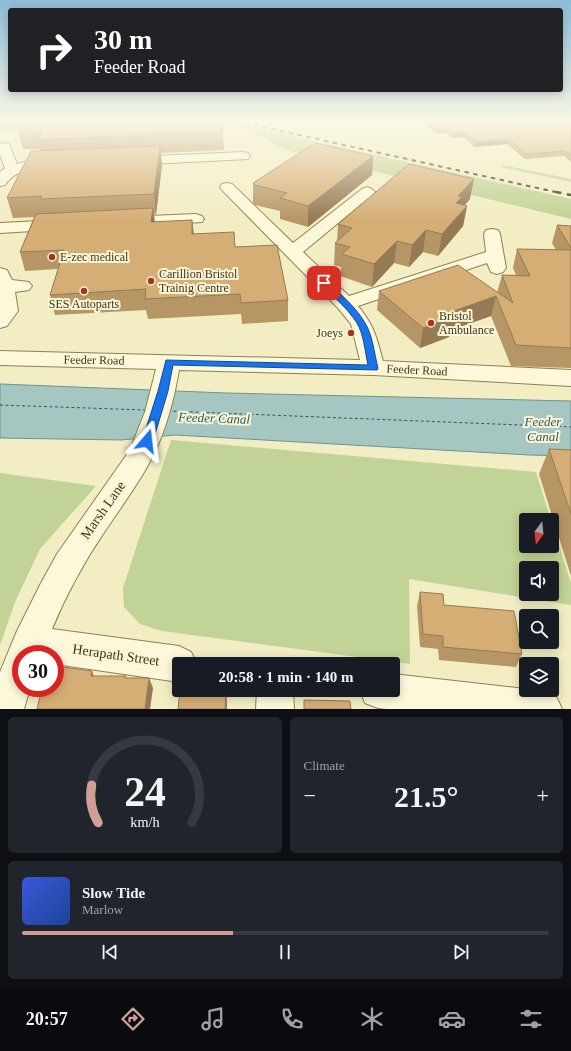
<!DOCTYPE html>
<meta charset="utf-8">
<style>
body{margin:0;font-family:Georgia,serif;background:#20242c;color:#f1f3f6;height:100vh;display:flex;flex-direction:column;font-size:15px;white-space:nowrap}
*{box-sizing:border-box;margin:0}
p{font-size:13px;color:#9ea1a6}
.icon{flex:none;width:22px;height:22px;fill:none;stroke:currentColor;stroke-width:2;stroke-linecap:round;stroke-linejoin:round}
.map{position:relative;height:709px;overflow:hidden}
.drawer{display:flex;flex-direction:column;gap:8px;padding:8px;background:#0d0f14;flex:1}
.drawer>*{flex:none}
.guide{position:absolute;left:8px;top:8px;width:555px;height:84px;border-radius:4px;box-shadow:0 2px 10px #0003;background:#202124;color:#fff;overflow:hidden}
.needle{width:26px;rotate:195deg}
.tools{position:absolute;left:519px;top:513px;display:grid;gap:8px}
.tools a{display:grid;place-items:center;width:40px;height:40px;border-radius:4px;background:#171b24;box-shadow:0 2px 10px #0003;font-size:20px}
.speed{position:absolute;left:12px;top:645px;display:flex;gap:8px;font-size:20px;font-weight:700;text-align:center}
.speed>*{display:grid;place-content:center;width:52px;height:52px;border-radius:50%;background:#171b24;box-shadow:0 2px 10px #0003;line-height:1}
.speed .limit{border:6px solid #d22;background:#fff;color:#111}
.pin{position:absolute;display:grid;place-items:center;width:34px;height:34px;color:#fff;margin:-17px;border-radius:8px;box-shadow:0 2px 6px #0006}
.me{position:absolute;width:44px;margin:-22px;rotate:17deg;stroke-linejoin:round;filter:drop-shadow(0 0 3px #0008)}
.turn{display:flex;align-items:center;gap:14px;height:84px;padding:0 20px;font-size:18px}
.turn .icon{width:52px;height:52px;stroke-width:2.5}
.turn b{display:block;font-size:28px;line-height:34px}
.big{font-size:30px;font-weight:600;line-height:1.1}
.drawer .card{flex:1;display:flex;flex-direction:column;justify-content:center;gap:6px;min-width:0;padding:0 14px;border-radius:6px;background:#20242c}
.drawer .dial{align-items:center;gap:0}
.dial svg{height:104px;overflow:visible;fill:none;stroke:#363941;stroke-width:7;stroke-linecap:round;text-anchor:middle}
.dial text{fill:#f1f3f6;stroke:none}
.song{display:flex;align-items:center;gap:12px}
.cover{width:48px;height:48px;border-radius:6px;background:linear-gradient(135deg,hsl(230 70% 55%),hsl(220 70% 35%))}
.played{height:4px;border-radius:2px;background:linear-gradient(90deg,#d09e96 40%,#363941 40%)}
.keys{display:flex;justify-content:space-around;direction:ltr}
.heat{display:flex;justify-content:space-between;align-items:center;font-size:22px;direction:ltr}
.drawer .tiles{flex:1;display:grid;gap:8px;grid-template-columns:1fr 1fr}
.card:last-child{grid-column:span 2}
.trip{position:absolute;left:172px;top:657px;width:228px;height:40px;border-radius:4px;background:#171b24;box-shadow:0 2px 10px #0003;font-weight:600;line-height:40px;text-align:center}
.dock{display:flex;height:64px;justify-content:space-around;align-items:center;background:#090b0e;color:#9ea1a6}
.dock .icon{width:28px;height:28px}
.dock .active{color:#d09e96}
.dock b{font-size:18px;color:#f1f3f6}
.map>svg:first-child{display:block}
.green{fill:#c1d396;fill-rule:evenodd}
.water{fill:#a6c6c2;stroke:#6b9592}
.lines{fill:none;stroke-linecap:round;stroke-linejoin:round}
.ferry{stroke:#2b5a60;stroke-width:1;stroke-dasharray:3 2.5;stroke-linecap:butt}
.minor-casing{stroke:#907f58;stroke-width:2}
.minor{fill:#fcf8d9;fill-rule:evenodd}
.rail-far1{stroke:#3f331d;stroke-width:2;stroke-dasharray:4.5 4.5;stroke-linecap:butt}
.rail{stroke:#3f331d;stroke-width:2.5;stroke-dasharray:5.5 5.5;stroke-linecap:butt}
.wall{fill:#b79665}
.shaded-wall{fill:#957a53}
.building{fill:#d5ae76;stroke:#957a53}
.route{fill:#1a73e8;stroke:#114b97}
.poi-dot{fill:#a73620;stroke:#f9f5d5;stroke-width:1.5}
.labels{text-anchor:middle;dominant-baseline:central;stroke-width:4;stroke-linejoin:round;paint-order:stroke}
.poi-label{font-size:12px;fill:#3f331d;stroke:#f9f5d5;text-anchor:start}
.street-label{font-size:12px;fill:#3f331d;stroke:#f9f5d5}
.water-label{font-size:13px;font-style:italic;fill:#2b5a60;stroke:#f9f5d5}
.near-street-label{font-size:14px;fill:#3f331d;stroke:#f9f5d5}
</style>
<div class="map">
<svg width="571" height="709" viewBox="0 0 571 709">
<rect width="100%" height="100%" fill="#f3edc4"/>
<path class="green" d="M213 121H225L571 199V219L286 150 246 129Z
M503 165 571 179V182L501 167Z
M171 440 536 472 551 520H526V546H552V523L571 583V605L409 579 410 664 162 631 140 624 124 607 123 588ZM526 568H552V594H526Z
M0 473 96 486 40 549 15 602 0 645Z"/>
<path class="water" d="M0 121H119L0 131Z
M0 384 226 393 571 401V456L529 455 175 435 121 440 0 438Z"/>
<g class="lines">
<path class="ferry" d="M0 405 145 410
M168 411 571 427"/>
<defs>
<path id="minor" d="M4 143 9 144 17 164C29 160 45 158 57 161L59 164 57 167 52 168C33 169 17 168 5 185L0 186V172L5 168 0 155V144Z
M243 152 248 153 250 156 248 159 131 165 126 164 124 161 126 158 131 157Z
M227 183 232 184 293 243 362 189 367 187 372 189 375 192 372 195 303 252 349 296 486 252 484 234 486 230 492 229 498 230 500 234 506 268 503 272 497 274 491 272 487 263 358 306C375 327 376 336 383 361L571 370V386L373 375 179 370C175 394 169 418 160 440 147 473 125 501 105 531 84 562 66 595 52 629L179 646 191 652 197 664H179V682L55 664V654H21V688H30L24 709H0V672L17 631 41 583 57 554 130 450 145 412 156 369 0 365V351L360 360 351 324 338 308 222 190 220 187 222 184Z
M196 214 202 216 204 219 202 222 125 227 119 225 117 222 119 219 125 217Z
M60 220 66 221 68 225 66 229 0 233V223Z
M0 268 7 270 12 280 29 282 32 286 29 290 15 292 18 311 7 326 0 328Z
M393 674 526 689V690H543L556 696 562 709H386L378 708 365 703 360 690H393Z
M257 690H293L294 709H256Z"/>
</defs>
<use href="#minor" class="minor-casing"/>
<use href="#minor" class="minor"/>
<path class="rail-far1" d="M236 121 560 193"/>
<path class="rail" d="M556 192 571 195"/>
</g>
<path class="wall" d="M25 121 223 132 224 150 161 153 162 165 156 214H154L155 222 192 220 194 234 235 247 288 300V321L242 324 241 314 148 319 146 310 55 315 50 295 58 269 25 271 20 252 34 217 13 218 7 198 40 151 39 149H23L18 131Z
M422 121H571V162L564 156 525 159 507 144 474 147 463 137 452 138 446 133 436 134Z
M373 156 372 175 308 227 280 219V211L255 205 253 203V183Z
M470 199 465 205 467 206 463 226 438 256 423 252 409 267 394 263 372 287 340 276 341 267 334 265 335 243 337 241 338 224Z
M557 225 571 226V368L511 366 491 316 451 330 449 337 420 348 377 310 379 291 497 293 502 275H516L513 268 517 249 556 250 552 243Z
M549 449 571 450V576L539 474Z
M420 592 444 605 522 654 516 667 439 660 438 649 420 647 417 606Z"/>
<path class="shaded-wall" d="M447 128 446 133 436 134 437 129Z
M464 132 463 137 452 138 453 133Z
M508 139 507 144 474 147 475 142Z
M160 146 162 165 156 214 154 194Z
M373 156 372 175 308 227V206Z
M474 179 470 199 459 211 467 206 463 226 438 256 442 234 458 196Z
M153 208 155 226 151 222Z
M192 220 194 238 192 234Z
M426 230 423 252 409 267 412 245Z
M397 241 394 263 372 287 374 264Z
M496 296 491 316 451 330 449 337 420 348 423 328 448 313Z
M92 671 96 682 91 676Z
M149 678 153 688 150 709H145Z
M226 690 227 703V709H225Z"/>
<path class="building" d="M25 121H222L223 132 37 140 42 130 18 131Z
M428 121H571V155L565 151 526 154 508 139 475 142 464 132 453 133 447 128 437 129Z
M315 143 373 156 308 206 280 198 287 193 255 185 253 183Z
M160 146 154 194 40 199 42 196 7 198 31 151Z
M409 164 474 179 458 196 462 197 456 203 467 206 442 234 426 230 412 245 397 241 374 264 342 254 350 247 335 243 352 228 338 224Z
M153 208 151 222 192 220V234L234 232 235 247 277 245 288 300 241 303 240 294 145 299 146 289 50 295 64 250 20 252 36 214Z
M557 225 571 226V248Z
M517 249 571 250V348L516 345 496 296 448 313 453 317 423 328 379 291 458 265 513 303 502 275 530 276Z
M549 449 571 450V514Z
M420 592 443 594 444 605 514 611 522 654 443 647V636L423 634Z
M55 666 92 671 91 676H126L125 678H149L145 709H37L42 688H55Z
M180 690H226L225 709H178Z
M304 700 350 701 351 709H304Z"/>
<linearGradient id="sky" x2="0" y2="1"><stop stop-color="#8dbbd9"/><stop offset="0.55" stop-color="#faf7e4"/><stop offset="1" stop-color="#faf7e4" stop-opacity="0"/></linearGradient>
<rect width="571" height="220" fill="url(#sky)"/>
<path class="route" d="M324 280 327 281C340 294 356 307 365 323 373 336 374 353 378 368L377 370 173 365 168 391 153 441 151 444H144L142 441 158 391 166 360 368 365C365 352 364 335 357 323 348 309 333 296 321 284L320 283Z"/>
<g class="poi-dot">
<circle cx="52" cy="257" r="4"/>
<circle cx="151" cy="281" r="4"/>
<circle cx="84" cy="291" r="4"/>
<circle cx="431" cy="323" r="4"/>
<circle cx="351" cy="333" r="4"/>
</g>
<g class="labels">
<g class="poi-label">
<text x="60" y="257">E-zec medical</text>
<text x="159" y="274">Carillion Bristol<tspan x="159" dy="14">Trainig Centre</tspan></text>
<text x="84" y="304" text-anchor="middle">SES Autoparts</text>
<text x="439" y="316">Bristol<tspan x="439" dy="14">Ambulance</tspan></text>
<text x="343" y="333" text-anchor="end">Joeys</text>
</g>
<g class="street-label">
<text transform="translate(94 360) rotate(1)">Feeder Road</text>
<text transform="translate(417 370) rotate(3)">Feeder Road</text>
</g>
<g class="water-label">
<text transform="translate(214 418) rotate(2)">Feeder Canal</text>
<text x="543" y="421">Feeder<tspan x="543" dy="15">Canal</tspan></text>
</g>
<g class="near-street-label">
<text transform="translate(103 510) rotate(-55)">Marsh Lane</text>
<text transform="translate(116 655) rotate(8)">Herapath Street</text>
</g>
</g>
</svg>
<div class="tools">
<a><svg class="needle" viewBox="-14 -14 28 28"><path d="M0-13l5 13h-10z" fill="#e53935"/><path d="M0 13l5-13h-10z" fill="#9ea1a6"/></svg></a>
<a><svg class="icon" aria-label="sound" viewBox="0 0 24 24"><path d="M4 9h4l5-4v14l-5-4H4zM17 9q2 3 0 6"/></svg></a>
<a><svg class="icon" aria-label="search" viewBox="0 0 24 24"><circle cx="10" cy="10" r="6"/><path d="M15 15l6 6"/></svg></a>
<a><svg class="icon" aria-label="layers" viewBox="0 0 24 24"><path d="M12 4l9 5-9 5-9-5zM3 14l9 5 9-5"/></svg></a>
</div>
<div class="speed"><div class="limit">30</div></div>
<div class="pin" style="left:324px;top:283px;background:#d93025"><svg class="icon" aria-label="arrive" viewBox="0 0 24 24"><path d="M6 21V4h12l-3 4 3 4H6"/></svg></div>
<svg class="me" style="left:147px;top:441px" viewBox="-20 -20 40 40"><path d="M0-17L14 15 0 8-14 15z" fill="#1a73e8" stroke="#fff" stroke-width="4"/></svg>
<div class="trip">20:58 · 1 min · 140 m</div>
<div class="guide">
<div class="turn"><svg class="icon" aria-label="right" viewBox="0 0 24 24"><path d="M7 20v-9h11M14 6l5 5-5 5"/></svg><div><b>30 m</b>Feeder Road</div></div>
</div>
</div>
<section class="drawer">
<div class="tiles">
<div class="card dial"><svg viewBox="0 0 100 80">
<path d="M14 69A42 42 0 1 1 86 69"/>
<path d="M14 69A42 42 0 0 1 9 40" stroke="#d09e96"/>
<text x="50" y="56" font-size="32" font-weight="700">24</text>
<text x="50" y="72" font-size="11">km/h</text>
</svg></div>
<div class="card"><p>Climate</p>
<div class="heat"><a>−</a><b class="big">21.5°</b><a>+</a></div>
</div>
<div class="card">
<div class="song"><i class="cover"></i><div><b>Slow Tide</b><p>Marlow</p></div></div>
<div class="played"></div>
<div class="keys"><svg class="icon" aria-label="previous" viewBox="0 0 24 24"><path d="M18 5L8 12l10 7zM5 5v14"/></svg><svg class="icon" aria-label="pause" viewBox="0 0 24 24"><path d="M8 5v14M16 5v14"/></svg><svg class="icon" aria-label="next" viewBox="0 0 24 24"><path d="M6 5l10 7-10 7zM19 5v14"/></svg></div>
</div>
</div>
</section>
<nav class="dock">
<b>20:57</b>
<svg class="icon active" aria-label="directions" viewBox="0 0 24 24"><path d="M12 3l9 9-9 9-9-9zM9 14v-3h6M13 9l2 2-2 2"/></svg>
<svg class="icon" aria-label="music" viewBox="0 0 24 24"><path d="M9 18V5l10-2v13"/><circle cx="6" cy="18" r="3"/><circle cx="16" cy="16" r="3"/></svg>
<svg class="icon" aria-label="phone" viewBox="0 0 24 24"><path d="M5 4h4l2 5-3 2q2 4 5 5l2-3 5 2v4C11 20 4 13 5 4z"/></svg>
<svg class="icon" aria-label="climate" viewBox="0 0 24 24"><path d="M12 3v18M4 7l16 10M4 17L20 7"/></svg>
<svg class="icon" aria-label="car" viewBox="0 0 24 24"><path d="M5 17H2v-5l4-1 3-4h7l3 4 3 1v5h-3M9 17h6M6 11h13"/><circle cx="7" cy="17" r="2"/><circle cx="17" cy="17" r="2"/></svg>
<svg class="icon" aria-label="filters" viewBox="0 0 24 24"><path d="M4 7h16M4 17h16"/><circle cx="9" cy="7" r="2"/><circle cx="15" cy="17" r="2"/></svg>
</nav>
